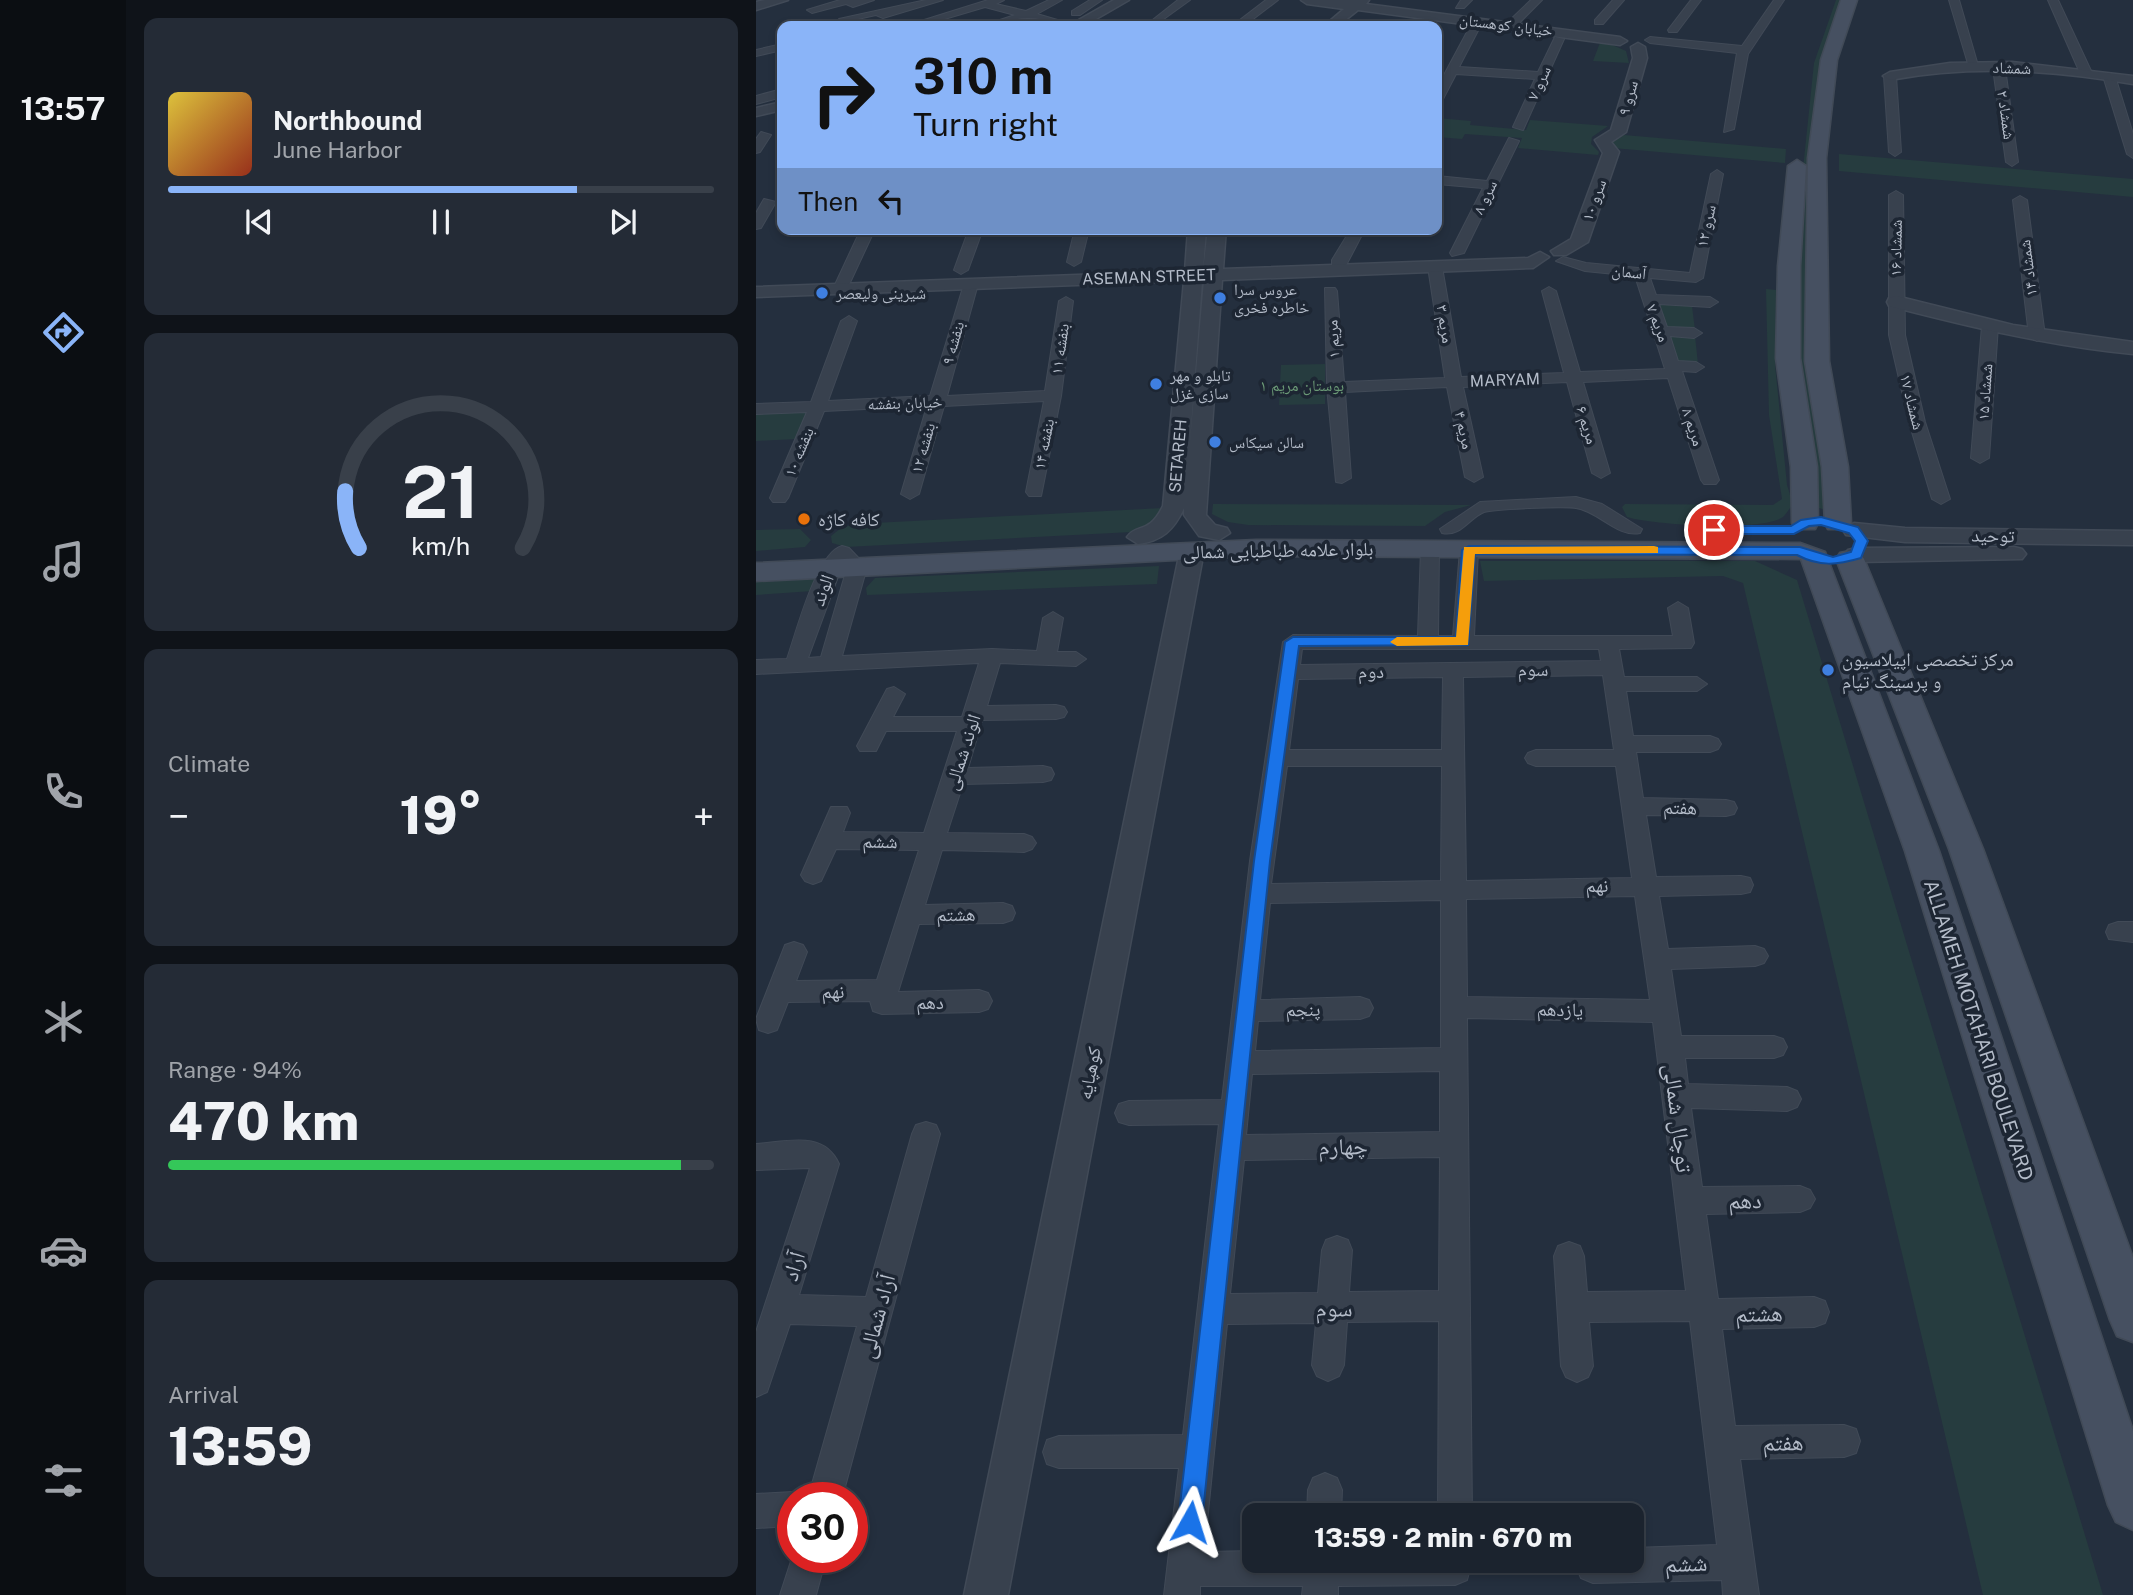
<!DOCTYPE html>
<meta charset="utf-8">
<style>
body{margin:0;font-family:"Public Sans","Noto Naskh Arabic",sans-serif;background:#242b36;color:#f1f3f6;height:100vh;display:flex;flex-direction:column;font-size:26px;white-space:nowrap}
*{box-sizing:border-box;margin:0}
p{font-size:23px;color:#a0a4aa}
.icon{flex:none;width:38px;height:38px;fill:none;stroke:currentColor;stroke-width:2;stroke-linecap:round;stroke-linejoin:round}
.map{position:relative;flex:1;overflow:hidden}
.details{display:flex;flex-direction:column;gap:18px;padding:18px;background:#0f1319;width:630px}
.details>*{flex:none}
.top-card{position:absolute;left:21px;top:21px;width:665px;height:214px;border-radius:14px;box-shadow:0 4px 10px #0003,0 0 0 2px #39404a;background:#8ab4f8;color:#111;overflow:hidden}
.speed{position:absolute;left:21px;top:1482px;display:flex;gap:14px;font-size:35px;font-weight:700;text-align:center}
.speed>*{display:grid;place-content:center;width:91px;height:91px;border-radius:50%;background:#1b232e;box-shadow:0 4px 10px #0003,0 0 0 2px #39404a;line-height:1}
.speed .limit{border:10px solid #d22;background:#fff;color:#111}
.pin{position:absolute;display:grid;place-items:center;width:60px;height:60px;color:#fff;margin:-30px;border:4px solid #fff;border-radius:50%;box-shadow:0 2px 7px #0007}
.me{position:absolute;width:77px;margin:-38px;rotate:6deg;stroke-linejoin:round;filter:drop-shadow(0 0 5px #0008)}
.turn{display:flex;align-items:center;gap:24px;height:147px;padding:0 21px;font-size:32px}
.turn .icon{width:91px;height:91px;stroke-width:2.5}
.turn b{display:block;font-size:49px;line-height:60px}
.then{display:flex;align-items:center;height:66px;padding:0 21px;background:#0003;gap:14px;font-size:26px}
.big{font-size:52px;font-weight:800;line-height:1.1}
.details .widget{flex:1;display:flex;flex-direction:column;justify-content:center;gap:10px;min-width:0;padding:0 24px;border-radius:14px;background:#242b36}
.details .dial{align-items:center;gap:0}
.dial svg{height:182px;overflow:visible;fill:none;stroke:#39404a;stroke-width:7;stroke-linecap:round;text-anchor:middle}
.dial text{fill:#f1f3f6;stroke:none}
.song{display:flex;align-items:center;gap:21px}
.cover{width:84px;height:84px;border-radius:10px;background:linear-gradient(135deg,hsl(50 70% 55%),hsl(10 70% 35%))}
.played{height:7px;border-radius:4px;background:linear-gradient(90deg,#8ab4f8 75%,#39404a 75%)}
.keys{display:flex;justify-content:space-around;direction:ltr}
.heat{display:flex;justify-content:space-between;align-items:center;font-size:38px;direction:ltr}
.charge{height:10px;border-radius:5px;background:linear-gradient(90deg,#34c759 94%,#39404a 0)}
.trip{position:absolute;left:486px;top:1503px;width:402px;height:70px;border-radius:14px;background:#1b232e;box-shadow:0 4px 10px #0003,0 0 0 2px #39404a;font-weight:800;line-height:70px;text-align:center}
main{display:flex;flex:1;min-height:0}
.tabs{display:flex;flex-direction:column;width:126px;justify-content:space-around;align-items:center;background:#0b0e12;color:#a0a4aa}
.tabs .icon{width:49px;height:49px}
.tabs .current{color:#8ab4f8}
.tabs b{font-size:32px;color:#f1f3f6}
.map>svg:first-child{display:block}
.green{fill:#263c3f}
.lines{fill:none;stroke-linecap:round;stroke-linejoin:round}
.minor-casing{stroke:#414a57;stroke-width:2}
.tertiary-casing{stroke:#414a57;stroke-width:3}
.secondary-casing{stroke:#414a57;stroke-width:3}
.minor{fill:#38414e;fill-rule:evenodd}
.tertiary{fill:#38414e;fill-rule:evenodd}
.secondary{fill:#465061;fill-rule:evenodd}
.route{fill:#1a73e8;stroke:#114b97;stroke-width:2}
.slow{fill:#f59e0b}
.shop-dot{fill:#3f7fe0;stroke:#1d2633;stroke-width:2.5}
.food-dot{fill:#e8710a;stroke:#1d2633;stroke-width:2.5}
.labels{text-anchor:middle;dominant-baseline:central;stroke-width:7;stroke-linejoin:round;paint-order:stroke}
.far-street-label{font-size:16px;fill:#b4bcc9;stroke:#1d2633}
.far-poi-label{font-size:16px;fill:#b4bcc9;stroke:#1d2633;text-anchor:start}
.far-park-label{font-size:16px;fill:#6b9a76;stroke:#1d2633}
.poi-label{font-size:19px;fill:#b4bcc9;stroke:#1d2633;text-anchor:start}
.street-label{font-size:19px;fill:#b4bcc9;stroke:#1d2633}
.near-street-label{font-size:23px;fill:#b4bcc9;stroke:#1d2633}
</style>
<main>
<nav class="tabs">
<b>13:57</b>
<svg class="icon current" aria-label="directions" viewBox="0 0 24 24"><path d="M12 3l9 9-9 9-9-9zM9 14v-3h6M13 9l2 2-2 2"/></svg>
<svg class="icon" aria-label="music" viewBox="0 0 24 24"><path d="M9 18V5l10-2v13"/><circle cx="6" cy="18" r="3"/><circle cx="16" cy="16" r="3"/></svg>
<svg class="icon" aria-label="phone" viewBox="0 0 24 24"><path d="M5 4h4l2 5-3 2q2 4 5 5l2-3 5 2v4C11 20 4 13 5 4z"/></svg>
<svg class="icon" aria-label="climate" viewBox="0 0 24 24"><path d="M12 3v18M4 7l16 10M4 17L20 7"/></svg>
<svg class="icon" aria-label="car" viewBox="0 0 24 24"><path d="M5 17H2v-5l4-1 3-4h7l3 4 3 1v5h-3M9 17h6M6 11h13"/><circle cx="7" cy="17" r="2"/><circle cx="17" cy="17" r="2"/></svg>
<svg class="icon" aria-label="filters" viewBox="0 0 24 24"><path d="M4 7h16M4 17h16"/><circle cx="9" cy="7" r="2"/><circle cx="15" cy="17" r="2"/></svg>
</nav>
<section class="details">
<div class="widget">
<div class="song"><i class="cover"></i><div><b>Northbound</b><p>June Harbor</p></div></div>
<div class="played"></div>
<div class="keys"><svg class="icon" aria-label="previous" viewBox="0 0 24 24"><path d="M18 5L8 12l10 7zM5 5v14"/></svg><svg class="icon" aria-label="pause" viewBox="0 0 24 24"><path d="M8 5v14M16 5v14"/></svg><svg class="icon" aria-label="next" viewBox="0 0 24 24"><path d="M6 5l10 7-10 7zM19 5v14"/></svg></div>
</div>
<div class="widget dial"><svg viewBox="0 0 100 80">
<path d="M14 69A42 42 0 1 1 86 69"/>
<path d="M14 69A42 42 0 0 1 8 44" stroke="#8ab4f8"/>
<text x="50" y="56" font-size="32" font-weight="700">21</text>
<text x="50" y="72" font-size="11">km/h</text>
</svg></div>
<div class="widget"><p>Climate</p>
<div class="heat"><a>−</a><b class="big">19°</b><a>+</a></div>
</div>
<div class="widget"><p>Range · 94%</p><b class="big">470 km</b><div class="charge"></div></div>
<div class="widget"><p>Arrival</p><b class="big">13:59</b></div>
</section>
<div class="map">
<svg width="1377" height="1595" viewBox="0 0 1377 1595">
<rect width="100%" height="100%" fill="#242f3e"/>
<path class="green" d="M1080 0H1087L1052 251 1050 292 1052 370 1073 511 1063 508 1041 385 1042 217 1058 63Z
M845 40 870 51 873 63 837 61Z
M681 118 715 121 714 125 770 130 774 120 852 126 836 137 835 144 843 152 842 155 762 148 766 138 709 134 706 139 681 137Z
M868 135 1030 149 1029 163 857 148 855 140Z
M1083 154 1377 179V197L1083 171Z
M1010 289 1020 290 1019 365 1031 485 1037 504C1034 508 1030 514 1027 517 1006 532 896 525 871 517L866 507 869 504 1017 505 1026 499 1013 415Z
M900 303 936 306 939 330 908 327Z
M910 334 939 336 942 364 920 362Z
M569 364V404L523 405 525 365Z
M53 410 41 439 0 441V413Z
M457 504 715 505 689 512 669 526 492 525 472 522 456 514Z
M407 508 391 527 376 532 90 547 76 543 75 536 85 528 99 524Z
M44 529 55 540 49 547 0 551V530Z
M724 561H999L1041 580 1347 1595H1227L987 583 967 576 728 581Z
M403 566 401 584 111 595 110 588 119 578Z
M61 579 57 591 0 595V582Z"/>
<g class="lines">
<defs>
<path id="minor" d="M84 0H118L97 7 90 4 56 13 51 10Z
M170 0H187L127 18 120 15 88 22 83 19Z
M232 0H248L240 4 270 11 293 0H306L281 14 322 26C305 27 288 17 271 18 256 18 242 26 226 26L259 15 229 7 165 26H149Z
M334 0H346L324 15H316V11Z
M422 0H434L398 26H389Z
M510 0H522L488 26H476Z
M705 0H716L708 8H700Z
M775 0H786L759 27H751V23Z
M857 0H868L847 24H839V20Z
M935 0H945L921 32H913L912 30Z
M1018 0H1028L992 54 978 129 968 132 981 53 894 43 889 40 894 37 986 46Z
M1193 0H1203L1223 69 1213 67Z
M1292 0H1302L1336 73 1334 75 1324 73Z
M718 19 727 21 703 67 782 72 799 37 808 39 767 130 757 127 779 79 700 74 687 99 681 102V88Z
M26 44V50L0 56V50Z
M1243 65 1249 68 1262 162 1256 166 1250 162 1237 68Z
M1134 73 1140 76 1145 152 1139 156 1133 152 1128 76Z
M1353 73 1359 76 1377 134V158L1371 154 1347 76Z
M26 89V97L0 104V96Z
M5 132 15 135 4 152 0 153V139Z
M753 138 763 141 708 253 696 256 694 253 727 188 681 184V176L731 181Z
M961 170 967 174 947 278 940 282 894 278 900 295 954 297 962 302 954 307 903 304 911 327 938 328 946 333 938 338 914 336 922 361 940 362 948 367 940 372 926 371 963 480 960 484H948L945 480 912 378 827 382 854 473 845 478 836 473 811 382 707 387 727 477 718 482 709 477 691 387 589 392 595 478 586 483 580 482 571 387 569 288H579L581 291 588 382 689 378 672 267 679 263 686 267 705 377 808 373 786 291 793 287 800 291 824 372 909 369 879 276 829 271 800 261 807 257 830 263 934 273 955 174Z
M1140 191 1147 195 1149 335 1169 422 1194 499 1185 504 1176 499 1153 422 1133 335V195Z
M1264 196 1271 200 1289 336 1281 341 1273 336 1257 200Z
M8 199 20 202 5 228 0 229V213Z
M105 229H119L91 289 89 292H79L77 289Z
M213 229H227L212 270 205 274 198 270Z
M319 229H333L325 262 318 266 311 262Z
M595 229H609L586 273H576V260Z
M215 280 222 284 191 396 289 391 303 301 310 297 317 301 305 396 285 496H273L270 492 288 401 188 406 163 494 154 499 145 494 171 406 68 411 32 498 29 502H17L14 498 51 412 0 414V404L55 402 85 321 93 316 101 321 72 401 174 396 208 284Z
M1234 321 1242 326 1233 458 1224 463 1215 458 1226 326Z
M820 497 846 504 886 529 884 533C862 538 842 511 820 508 808 506 738 509 728 512 713 518 705 537 686 533L684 529 724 502Z
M674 543 683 549 682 636H697L704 550 713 544 722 550 718 636H917L912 608 922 602 932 608 938 643 935 648 863 649 868 677H941L951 684 941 691H870L877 736H954L962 739 965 744 962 749 954 752H880L887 798 970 800 978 802 981 808 978 814 970 816 890 815 900 877 985 876 994 878 997 885 994 892 985 894 903 896 912 949 999 946 1008 949 1012 956 1008 963 999 966 915 969 925 1036H1018L1027 1039 1031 1047 1027 1055 1018 1058H929L932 1084 1031 1087 1041 1091 1045 1099 1041 1107 1031 1111 935 1108 946 1187 1044 1186 1054 1190 1059 1199 1054 1208 1044 1212 950 1214 962 1299 1058 1297 1069 1301 1073 1312 1069 1323 1058 1327 966 1329 979 1426 1088 1425 1100 1429 1104 1441 1100 1453 1088 1457 984 1459 1003 1595H967L966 1580 837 1583 825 1578 820 1566 822 1561H877V1548L961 1545 934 1321 833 1322 837 1366 832 1377 821 1382 810 1377 805 1366 798 1256 802 1246 813 1242 824 1246 828 1256 831 1292 930 1291 897 1022 711 1018 716 1516H682L683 1321 591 1322 588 1365 583 1376 572 1381 561 1376 556 1365 560 1323 471 1324 448 1552 499 1551V1561H716L711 1580 699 1585 582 1586V1595H546L547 1586H444V1595H408L423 1468H303L291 1464 287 1452 291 1440 303 1436 427 1435 463 1124 373 1125 363 1122 359 1113 363 1104 373 1101 466 1100 494 861 527 642 537 635 662 636 665 549ZM546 649H843L845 661 544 665ZM847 675 858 750H780L772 753 769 758 772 763 780 766H860L876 878 710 881 707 677ZM687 677 686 750H533L542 679ZM531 766H686L685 881 515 884ZM879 896 894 1000 711 997 710 899ZM685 900V1048L499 1051 502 1021 604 1019 613 1016 617 1008 613 1000 604 997 504 1000 514 903ZM684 1071V1132L490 1135 496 1074ZM684 1157 683 1291 593 1292 596 1250 592 1240 581 1236 570 1240 566 1250 562 1293 474 1294 488 1160Z
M86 546 93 548 111 567 86 656 236 649 281 651 287 618 297 612 307 618 301 652H320L330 659 320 666 244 663 231 706 300 705 308 707 311 712 308 717 300 719 226 720 212 768 287 766 295 768 298 774 295 780 287 782 207 784 191 833 268 834 276 837 280 843 276 849 268 852 186 850 169 905 247 903 256 906 259 913 256 920 247 923 163 924 142 992 223 990 232 993 236 1001 232 1009 223 1012 126 1014 117 1011 114 1001 32 1002 21 1030 12 1033 3 1030 0 1019 29 945 38 942 47 945 51 952 40 981 121 980 163 850 80 849 65 881 57 884 49 881 45 875 75 807H91L94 813 87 832 168 833 201 731H130L120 751H104L101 746 131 689 138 687 149 694 137 717H206L223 663 0 674V660L31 659C40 634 60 553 86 546ZM87 563 91 568 65 657 52 658Z
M1362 922H1377V942L1353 939 1350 932 1353 925Z
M170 1122 180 1125 184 1134 86 1498H52L101 1326 34 1324 11 1392 0 1397V1332L54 1168 0 1170V1144C31 1142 68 1130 83 1164L43 1295 110 1297 156 1134 160 1125Z
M569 1473 581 1478 586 1490 585 1516H551L552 1490 557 1478Z
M37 1492 49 1498H37V1526L0 1528V1494Z
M37 1555 70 1558 60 1595H24Z"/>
<path id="tertiary" d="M9 0H32L0 10V2Z
M358 0H373L328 26H312Z
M545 0H613L610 4 864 37 871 41 864 45 602 10 582 26H568L588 9 551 4Z
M882 43 889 47 891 58 870 132 855 142 863 152 832 242 810 255H798L795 251 815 239 847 153 839 140 855 130 877 58 875 47Z
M1256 62 1377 76V84C1295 70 1216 65 1134 80L1127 76 1134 72 1194 63Z
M26 102V110L0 116V108Z
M432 229H450L447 270 452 229H470L467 269 772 258 784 252 793 257 777 268 466 280 450 515 459 525 471 528 474 533 463 540 443 536 428 515V508C418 530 406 541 382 544L371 537C381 523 393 535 407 506L428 281 0 297V287L429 271ZM446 281H448L433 453Z
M1140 296 1257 325 1377 342V354C1294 346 1214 327 1133 306L1131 302 1133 298Z
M1098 523 1149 528 1377 531V545L1149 542 1090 535 1087 530Z
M436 544 444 546 448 551 252 1595H208L424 551 428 546Z
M1258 547 1266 549 1270 554 1266 559 1100 562 1092 560 1088 555 1092 550 1100 548Z"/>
<path id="secondary" d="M1085 0H1101L1081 60 1070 158 1073 361 1092 467 1095 523 1092 529H1072L1069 523 1066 467 1049 361 1052 158 1065 60Z
M1041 160 1050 166 1044 266V358L1061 467 1062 523 1059 529H1039L1036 523 1035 467 1020 358 1022 266 1032 166Z
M500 540 1044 543 1069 552 1183 851 1377 1431V1530L1360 1522 1352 1505 1149 851 1045 559 500 556 0 581V563Z
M1094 551 1104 553 1108 559 1227 849 1377 1258V1342L1361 1336 1354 1320 1193 849 1080 559 1084 553Z"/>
</defs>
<use href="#minor" class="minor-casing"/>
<use href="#tertiary" class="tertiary-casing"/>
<use href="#secondary" class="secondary-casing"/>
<use href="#minor" class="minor"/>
<use href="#tertiary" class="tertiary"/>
<use href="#secondary" class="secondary"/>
</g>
<path class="route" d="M1065 517 1102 527 1112 541 1105 558C1081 565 1064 567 1041 555L719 554 712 645 543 646 514 861 446 1522 443 1531 434 1534 426 1531 422 1522 498 861 529 642 537 637H700L706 550 713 546 1044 547 1077 557 1095 552 1099 541 1093 533 1065 525 1053 526 1038 534H958L951 530 958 526H1035L1045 520Z"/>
<path class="slow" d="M898 546 902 547V553L719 554 712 645 641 646 634 642 641 637H700L708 547Z"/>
<g class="shop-dot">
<circle cx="66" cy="293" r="7"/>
<circle cx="464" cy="298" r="7"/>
<circle cx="400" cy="384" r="7"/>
<circle cx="459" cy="442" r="7"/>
<circle cx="1072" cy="670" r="7"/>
</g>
<circle class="food-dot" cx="48" cy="519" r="7"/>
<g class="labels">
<g class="far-street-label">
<text transform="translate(750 25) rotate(7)">خیابان کوهستان</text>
<text transform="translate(1256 68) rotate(2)">شمشاد</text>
<text transform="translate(783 83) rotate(-65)">سرو ۷</text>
<text transform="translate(872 98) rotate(-74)">سرو ۹</text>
<text transform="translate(1250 115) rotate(82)">شمشاد ۲</text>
<text transform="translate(729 197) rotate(-64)">سرو ۸</text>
<text transform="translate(838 200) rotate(-70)">سرو ۱۰</text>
<text transform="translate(950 226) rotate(-78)">سرو ۱۲</text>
<text transform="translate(1140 248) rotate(-89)">شمشاد ۱۶</text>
<text transform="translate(1272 268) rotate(-97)">شمشاد ۱۴</text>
<text transform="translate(873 272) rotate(6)">آسمان</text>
<text transform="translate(393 277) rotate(-2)">ASEMAN STREET</text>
<text transform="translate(902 323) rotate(70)">مریم ۷</text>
<text transform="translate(689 324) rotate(81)">مریم ۳</text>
<text transform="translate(577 339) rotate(-93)">مریم ۱</text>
<text transform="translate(197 343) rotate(-74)">بنفشه ۹</text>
<text transform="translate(304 349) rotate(-82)">بنفشه ۱۱</text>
<text transform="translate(749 380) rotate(-2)">MARYAM</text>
<text transform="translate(1229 392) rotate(-86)">شمشاد ۱۵</text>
<text transform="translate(1156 402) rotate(76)">شمشاد ۱۷</text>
<text transform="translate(149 403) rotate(-2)">خیابان بنفشه</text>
<text transform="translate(831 425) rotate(73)">مریم ۶</text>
<text transform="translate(937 427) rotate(72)">مریم ۸</text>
<text transform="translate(708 430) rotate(78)">مریم ۴</text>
<text transform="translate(288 444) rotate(-79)">بنفشه ۱۴</text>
<text transform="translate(167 448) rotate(-74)">بنفشه ۱۲</text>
<text transform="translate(43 452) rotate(-67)">بنفشه ۱۰</text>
<text transform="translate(422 456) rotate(-85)">SETAREH</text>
</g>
<g class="far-poi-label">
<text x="478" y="289">عروس سرا<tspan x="478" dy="18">خاطره فخری</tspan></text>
<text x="80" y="293">شیرینی ولیعصر</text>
<text x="414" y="375">تابلو و مهر<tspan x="414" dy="18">سازی غزل</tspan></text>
<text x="473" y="442">سالن سیکاس</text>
</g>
<g class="far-park-label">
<text x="546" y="385">بوستان مریم ۱</text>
</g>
<g class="poi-label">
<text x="62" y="519">کافه کاژه</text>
<text x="1086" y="659">مرکز تخصصی اپیلاسیون<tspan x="1086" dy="22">و پرسینگ تیام</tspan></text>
</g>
<g class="street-label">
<text transform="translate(1237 535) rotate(1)">توحید</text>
<text transform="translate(522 550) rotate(-1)">بلوار علامه طباطبایی شمالی</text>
<text transform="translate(66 590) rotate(-70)">الوند</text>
<text transform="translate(777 669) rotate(-1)">سوم</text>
<text transform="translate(615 671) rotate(-1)">دوم</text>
<text transform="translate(206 752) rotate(-72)">الوند شمالی</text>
<text transform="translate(924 807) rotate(1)">هفتم</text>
<text transform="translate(124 841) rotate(1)">ششم</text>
<text transform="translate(841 885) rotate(-1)">نهم</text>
<text transform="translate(200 914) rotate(-1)">هشتم</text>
<text transform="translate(77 991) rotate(-1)">نهم</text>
<text transform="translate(174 1002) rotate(-1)">دهم</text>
<text transform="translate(547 1009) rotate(-1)">پنجم</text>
<text transform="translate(804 1009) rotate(1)">یازدهم</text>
<text transform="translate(1223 1030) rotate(72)">ALLAMEH MOTAHARI BOULEVARD</text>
<text transform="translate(333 1073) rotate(-79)">کوهپایه</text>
</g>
<g class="near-street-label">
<text transform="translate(923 1118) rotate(83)">توچال شمالی</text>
<text transform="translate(587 1146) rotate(-1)">چهارم</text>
<text transform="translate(989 1200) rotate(-1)">دهم</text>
<text transform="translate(37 1266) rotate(-73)">آراد</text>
<text transform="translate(578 1308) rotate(-1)">سوم</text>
<text transform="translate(1003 1313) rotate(-1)">هشتم</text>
<text transform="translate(120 1316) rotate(-75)">آراد شمالی</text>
<text transform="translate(1027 1442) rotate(-1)">هفتم</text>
<text transform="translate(930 1563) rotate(-2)">ششم</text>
</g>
</g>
</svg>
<div class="speed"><div class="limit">30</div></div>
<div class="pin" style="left:958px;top:530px;background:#d93025"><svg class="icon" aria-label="arrive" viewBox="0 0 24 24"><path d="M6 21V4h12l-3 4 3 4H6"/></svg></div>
<svg class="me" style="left:434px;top:1522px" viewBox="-20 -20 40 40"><path d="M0-17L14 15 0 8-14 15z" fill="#1a73e8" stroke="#fff" stroke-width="4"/></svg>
<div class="trip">13:59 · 2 min · 670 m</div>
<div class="top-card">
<div class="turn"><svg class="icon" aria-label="right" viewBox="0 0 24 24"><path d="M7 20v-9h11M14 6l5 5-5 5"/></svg><div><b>310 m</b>Turn right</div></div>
<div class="then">Then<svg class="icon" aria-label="left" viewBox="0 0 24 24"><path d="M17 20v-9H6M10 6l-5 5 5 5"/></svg></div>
</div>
</div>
</main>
